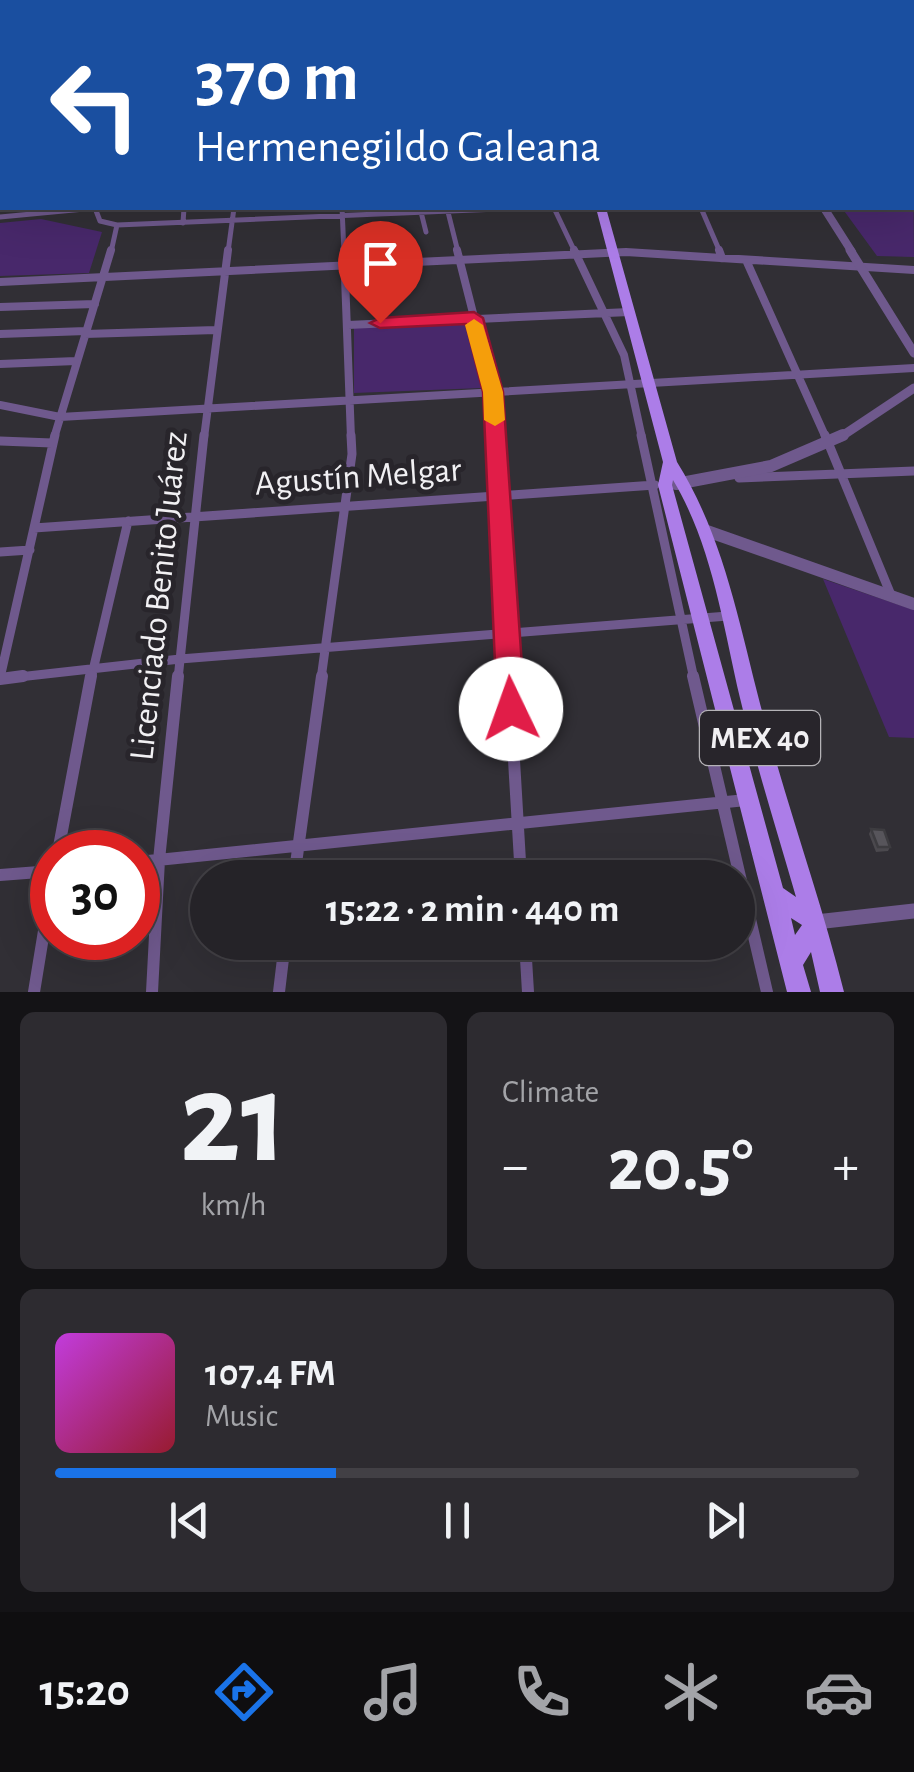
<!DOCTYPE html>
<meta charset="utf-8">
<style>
body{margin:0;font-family:"Alegreya Sans",sans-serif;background:#2d2b30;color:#f1f3f6;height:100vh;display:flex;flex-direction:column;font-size:38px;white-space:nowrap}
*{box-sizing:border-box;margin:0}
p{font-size:32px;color:#a3a4a8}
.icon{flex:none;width:55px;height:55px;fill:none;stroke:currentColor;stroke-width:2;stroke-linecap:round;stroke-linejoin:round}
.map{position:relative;height:992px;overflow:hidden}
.drawer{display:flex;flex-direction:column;gap:20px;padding:20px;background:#141316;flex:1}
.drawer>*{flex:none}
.hud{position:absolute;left:0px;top:0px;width:915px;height:210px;box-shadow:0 10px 40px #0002,0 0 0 2px #424045;background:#1a4fa0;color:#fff;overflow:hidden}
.speed{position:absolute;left:30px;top:830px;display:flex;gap:20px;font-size:50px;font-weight:700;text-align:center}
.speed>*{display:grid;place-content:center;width:130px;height:130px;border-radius:50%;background:#252328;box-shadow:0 10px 40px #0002,0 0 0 2px #424045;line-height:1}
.speed .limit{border:15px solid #d22;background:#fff;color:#111}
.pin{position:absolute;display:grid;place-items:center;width:85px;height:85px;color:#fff;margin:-102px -42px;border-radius:50% 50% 50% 0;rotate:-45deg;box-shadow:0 0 10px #0007}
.pin .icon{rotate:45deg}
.me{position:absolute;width:110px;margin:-55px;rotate:357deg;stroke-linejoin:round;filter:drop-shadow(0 0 8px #0008)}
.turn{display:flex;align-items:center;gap:35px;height:210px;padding:0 30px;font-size:45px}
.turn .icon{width:130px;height:130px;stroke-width:2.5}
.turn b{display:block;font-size:70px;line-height:85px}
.big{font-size:75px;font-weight:600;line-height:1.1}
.drawer .widget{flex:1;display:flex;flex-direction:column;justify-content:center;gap:15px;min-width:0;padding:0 35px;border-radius:15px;background:#2d2b30}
.drawer .dial{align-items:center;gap:0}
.dial b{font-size:130px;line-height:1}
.song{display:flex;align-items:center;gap:30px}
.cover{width:120px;height:120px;border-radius:15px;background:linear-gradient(135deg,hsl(290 70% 55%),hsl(350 70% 35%))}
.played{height:10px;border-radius:5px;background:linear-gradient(90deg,#1a73e8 35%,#424045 35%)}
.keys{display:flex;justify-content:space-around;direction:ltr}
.heat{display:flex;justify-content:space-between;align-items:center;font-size:55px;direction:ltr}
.drawer .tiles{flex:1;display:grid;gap:20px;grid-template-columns:1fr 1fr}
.widget:last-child{grid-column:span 2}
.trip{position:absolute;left:190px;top:860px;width:565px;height:100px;border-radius:50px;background:#252328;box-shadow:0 10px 40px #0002,0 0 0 2px #424045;font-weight:600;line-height:100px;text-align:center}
.tab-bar{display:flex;height:160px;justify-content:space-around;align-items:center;background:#0f0e10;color:#a3a4a8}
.tab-bar .icon{width:70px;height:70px}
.tab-bar .active{color:#1a73e8}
.tab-bar b{font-size:45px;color:#f1f3f6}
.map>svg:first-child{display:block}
.green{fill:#48286b}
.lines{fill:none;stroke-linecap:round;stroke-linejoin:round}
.minor-far4{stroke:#6f598d;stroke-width:4}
.minor-far3{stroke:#6f598d;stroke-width:5}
.minor-far2{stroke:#6f598d;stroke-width:8}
.minor-far1{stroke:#6f598d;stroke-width:9}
.minor{stroke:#6f598d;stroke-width:12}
.tertiary-far3{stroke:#6f598d;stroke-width:8}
.tertiary-far2{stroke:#6f598d;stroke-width:9}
.tertiary-far1{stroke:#6f598d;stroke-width:12}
.tertiary{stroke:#6f598d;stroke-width:15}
.secondary{fill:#916ec0;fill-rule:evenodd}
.primary{fill:#ac7de8;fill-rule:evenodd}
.wall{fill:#4b494e}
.building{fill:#57555b;stroke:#3d3c40;stroke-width:2.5}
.route{fill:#e11d48;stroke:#92132f;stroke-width:2.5}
.slow{fill:#f59e0b}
.labels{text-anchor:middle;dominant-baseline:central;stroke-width:10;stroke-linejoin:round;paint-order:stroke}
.shield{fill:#28252b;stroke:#b5b3b7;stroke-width:2.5}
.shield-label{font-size:32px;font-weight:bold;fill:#f1f0f3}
.street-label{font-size:35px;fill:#f1f0f3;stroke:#28252b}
</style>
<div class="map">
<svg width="914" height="992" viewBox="0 0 914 992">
<rect width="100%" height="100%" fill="#312f35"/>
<path class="green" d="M913 127 914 257 877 256 842 208H912Z
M41 219 102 232 89 273 0 276V223Z
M465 321 482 388 354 393V327Z
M823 579 914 610V738L889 737Z"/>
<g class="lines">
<path class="minor-far4" d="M876 0 888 2"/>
<path class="minor-far3" d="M95 208 100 221 117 225 111 252
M342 208 344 252
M447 208 458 252
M554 208 575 252
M701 208 720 252
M421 212 426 232
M0 217 95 208
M183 223 184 208
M117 225 520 208
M228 252 234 208
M617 252H633"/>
<path class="minor-far2" d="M344 250 351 438
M457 250 493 392 496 438
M574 250 624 355 642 438
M719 250 722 258
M746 260 826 438
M0 282 626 252 914 270
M0 307 95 304
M348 325 629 312
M0 334 86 331
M85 334 216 330
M0 364 76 361
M0 405 60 417 914 368
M54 438 111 250
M204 438 228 250"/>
<path class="minor-far1" d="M495 435 510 679
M641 435 694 679
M825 435 891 595
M0 441 52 443
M739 478 914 471
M34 528 655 485
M0 552 30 550
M0 678 55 435
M1 679 180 659 728 616
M91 679 128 521
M178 679 204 435
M321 679 352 454 351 435"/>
<path class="minor" d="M509 676 521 878
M693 676 767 992
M0 679 23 676
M58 852 91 676
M138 862 746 800
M0 875 52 871
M294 878 322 676
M525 942 528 992
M34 992 52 882
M152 992 159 860 178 676
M279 992 285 942"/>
<path class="tertiary-far3" d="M824 208 852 252"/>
<path class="tertiary-far2" d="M850 250 914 353
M839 438 914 388"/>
<path class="tertiary-far1" d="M676 484 771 466 843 435
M704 530 914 604"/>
<path class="tertiary" d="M816 922 914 911"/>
<path class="secondary" d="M675 0H681L682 2H677Z
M912 21H914V25H912Z"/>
<path class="primary" d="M544 0H550V2H544Z
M596 208H606L677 462C728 544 741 637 767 729 791 818 822 903 844 992H820L811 952 803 965 811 992H787L658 485 663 462ZM673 480C712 545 723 625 740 698 756 765 777 831 796 897L783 888 672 485ZM791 918 802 925 795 935Z"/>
</g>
<path class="wall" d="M871 829 890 847 888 851 876 852 869 834Z"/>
<path class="building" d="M871 829 884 830 890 847H878Z"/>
<path class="route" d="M474 312 483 318 503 392 525 709 521 717 511 720 501 717 497 709 483 392 466 324 380 328 370 323 380 318Z"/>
<path class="slow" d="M474 319 483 325 503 392 505 420 495 426 484 420 483 392 465 325Z"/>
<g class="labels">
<rect class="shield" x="700" y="711" width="120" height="54" rx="8"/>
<g class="shield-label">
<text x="760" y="738">MEX 40</text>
</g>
<g class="street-label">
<text transform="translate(358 477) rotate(-4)">Agustín Melgar</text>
<text transform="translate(159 596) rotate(-84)">Licenciado Benito Juárez</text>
</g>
</g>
</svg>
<div class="speed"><div class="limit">30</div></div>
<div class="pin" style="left:380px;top:323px;background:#d93025"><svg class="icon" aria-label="arrive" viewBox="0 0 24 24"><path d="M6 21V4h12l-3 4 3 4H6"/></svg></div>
<svg class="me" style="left:511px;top:709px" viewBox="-20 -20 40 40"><circle r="19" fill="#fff"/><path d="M0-13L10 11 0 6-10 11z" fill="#e11d48"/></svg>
<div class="trip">15:22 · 2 min · 440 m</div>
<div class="hud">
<div class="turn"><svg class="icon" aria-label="left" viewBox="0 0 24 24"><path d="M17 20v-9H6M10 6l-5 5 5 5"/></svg><div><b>370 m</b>Hermenegildo Galeana</div></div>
</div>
</div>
<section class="drawer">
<div class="tiles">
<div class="widget dial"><b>21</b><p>km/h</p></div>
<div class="widget"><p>Climate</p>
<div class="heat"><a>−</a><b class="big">20.5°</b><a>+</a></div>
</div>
<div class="widget">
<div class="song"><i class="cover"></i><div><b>107.4 FM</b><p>Music</p></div></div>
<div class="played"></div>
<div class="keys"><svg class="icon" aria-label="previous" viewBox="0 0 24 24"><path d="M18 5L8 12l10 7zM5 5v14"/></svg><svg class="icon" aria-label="pause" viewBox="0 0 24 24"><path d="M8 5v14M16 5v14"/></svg><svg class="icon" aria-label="next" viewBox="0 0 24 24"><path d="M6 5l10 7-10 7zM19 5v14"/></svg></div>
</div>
</div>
</section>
<nav class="tab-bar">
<b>15:20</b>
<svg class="icon active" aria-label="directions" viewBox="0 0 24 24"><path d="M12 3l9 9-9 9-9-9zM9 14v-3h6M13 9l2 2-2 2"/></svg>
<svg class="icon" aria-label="music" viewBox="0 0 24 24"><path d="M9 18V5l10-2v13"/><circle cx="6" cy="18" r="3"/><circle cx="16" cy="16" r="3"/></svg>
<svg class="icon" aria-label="phone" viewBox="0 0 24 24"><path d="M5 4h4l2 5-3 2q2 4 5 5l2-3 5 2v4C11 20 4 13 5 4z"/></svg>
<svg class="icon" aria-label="climate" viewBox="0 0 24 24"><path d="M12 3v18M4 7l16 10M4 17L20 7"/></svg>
<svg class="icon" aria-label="car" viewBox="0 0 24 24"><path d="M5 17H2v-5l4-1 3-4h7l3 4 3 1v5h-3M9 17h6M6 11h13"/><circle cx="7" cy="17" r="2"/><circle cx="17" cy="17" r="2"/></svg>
</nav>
